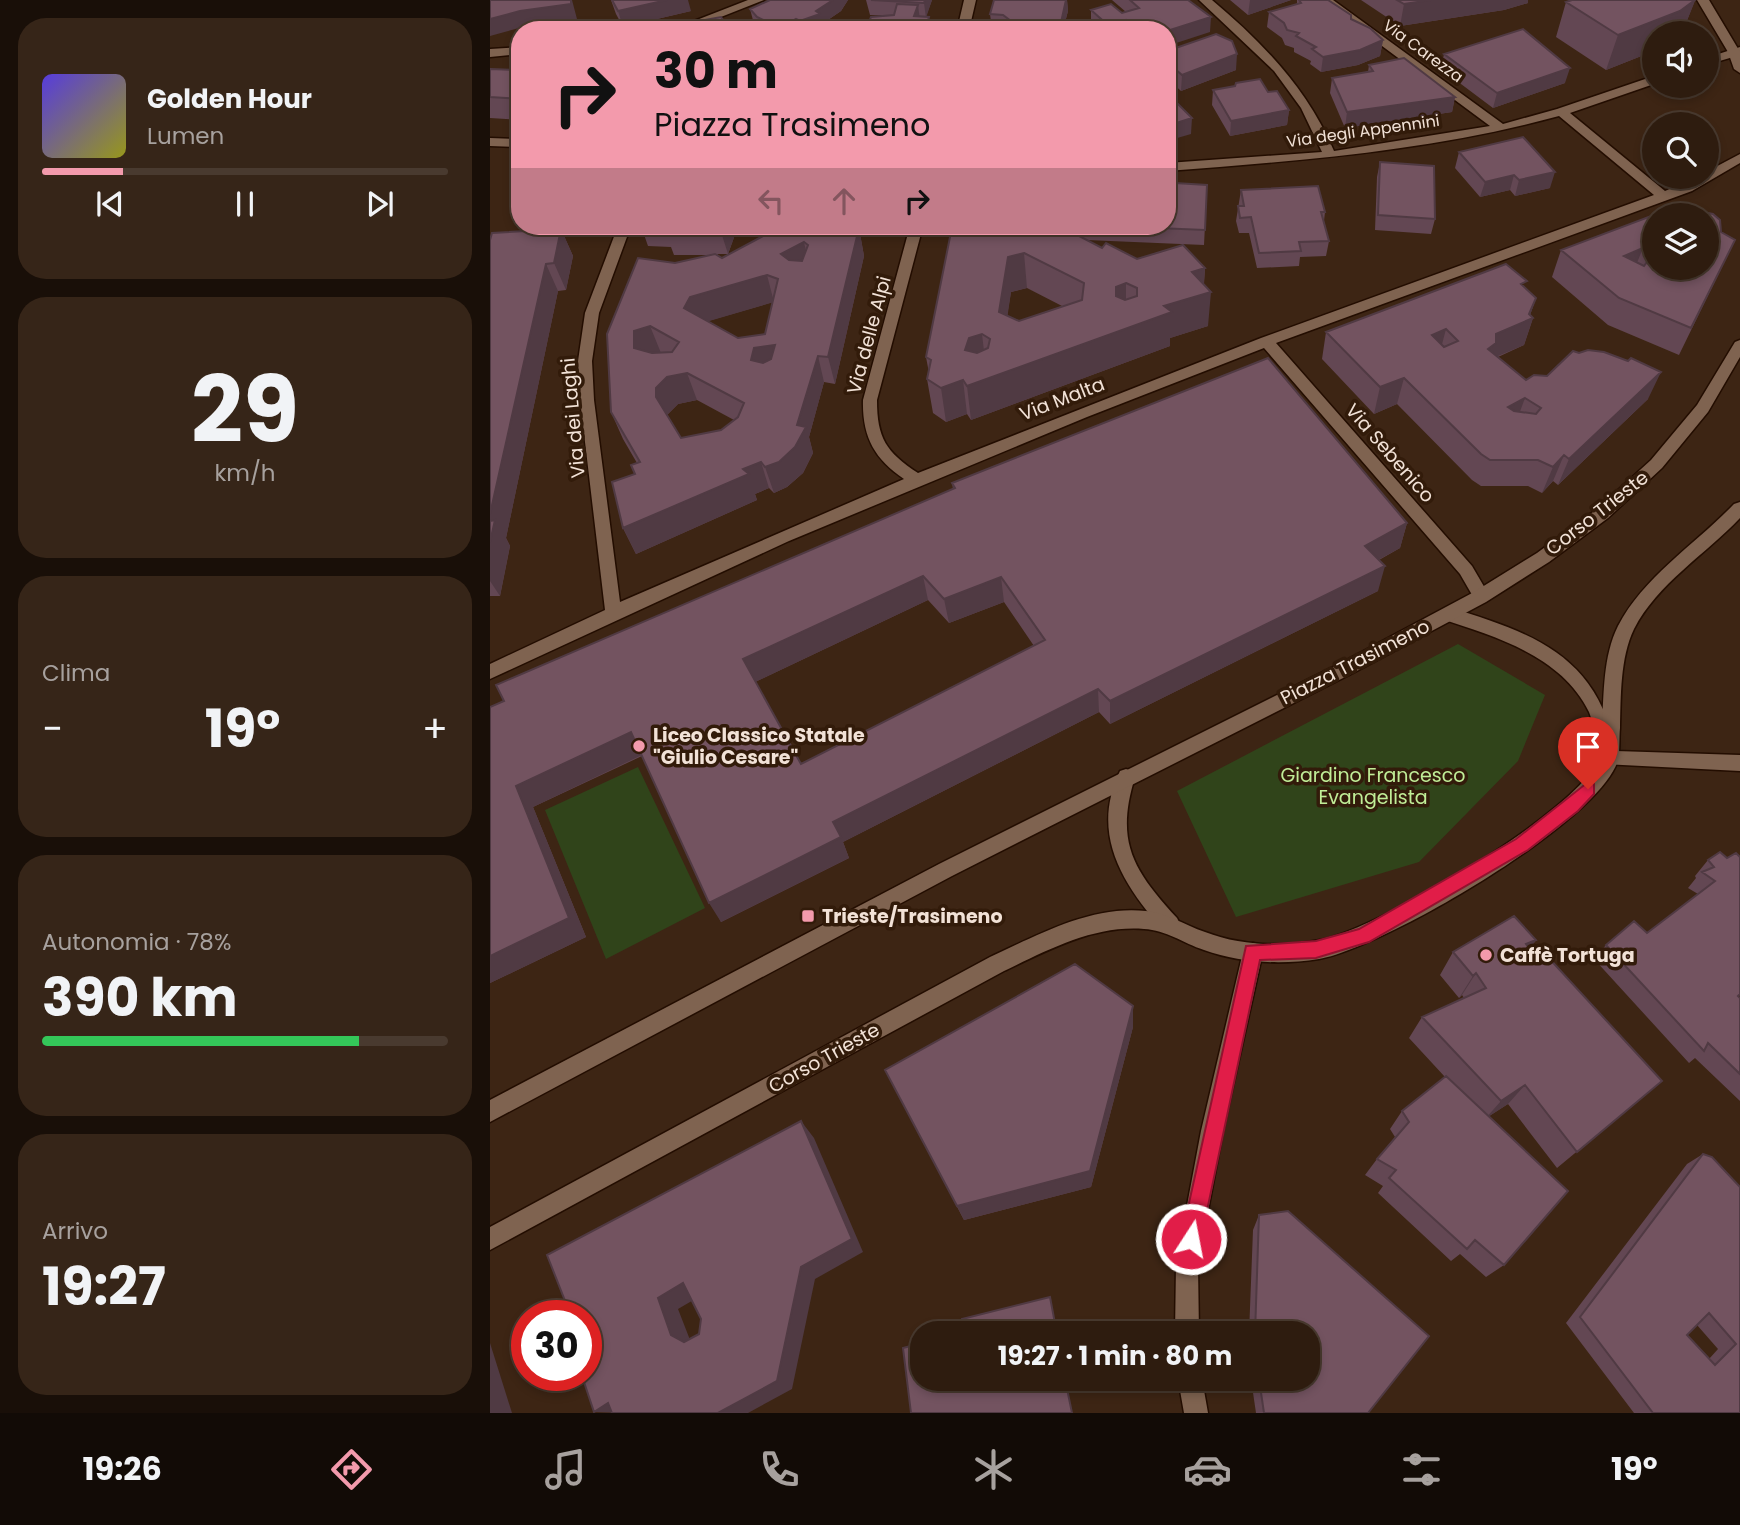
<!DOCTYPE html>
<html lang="it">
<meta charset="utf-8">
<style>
body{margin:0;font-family:Poppins,sans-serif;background:#362518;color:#f1f3f6;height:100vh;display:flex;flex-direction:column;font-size:26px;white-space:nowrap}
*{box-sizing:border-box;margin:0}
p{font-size:23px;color:#a7a19e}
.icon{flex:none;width:38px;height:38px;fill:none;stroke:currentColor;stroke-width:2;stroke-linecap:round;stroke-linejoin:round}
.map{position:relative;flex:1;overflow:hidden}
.panel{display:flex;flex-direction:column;gap:18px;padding:18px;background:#190f08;width:490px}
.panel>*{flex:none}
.guide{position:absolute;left:21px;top:21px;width:665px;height:214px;border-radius:28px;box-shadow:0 4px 10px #0003,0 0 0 2px #493a2f;background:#f39aac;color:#111;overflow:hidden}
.fabs{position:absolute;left:1152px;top:21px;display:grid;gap:14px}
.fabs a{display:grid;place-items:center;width:77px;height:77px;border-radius:50%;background:#2e1c0f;box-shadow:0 4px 10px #0003,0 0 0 2px #493a2f;font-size:35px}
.speed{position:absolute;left:21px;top:1300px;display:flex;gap:14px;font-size:35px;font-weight:700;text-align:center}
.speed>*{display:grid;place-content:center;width:91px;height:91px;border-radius:50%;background:#2e1c0f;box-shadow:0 4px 10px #0003,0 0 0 2px #493a2f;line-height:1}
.speed .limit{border:10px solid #d22;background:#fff;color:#111}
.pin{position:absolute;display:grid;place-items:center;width:60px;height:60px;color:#fff;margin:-72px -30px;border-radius:50% 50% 50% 0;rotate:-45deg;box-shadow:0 0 7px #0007}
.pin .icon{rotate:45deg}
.me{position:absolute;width:77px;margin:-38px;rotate:11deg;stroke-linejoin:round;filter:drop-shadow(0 0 5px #0008)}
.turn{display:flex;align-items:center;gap:24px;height:147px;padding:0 28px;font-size:32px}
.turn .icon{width:91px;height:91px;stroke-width:2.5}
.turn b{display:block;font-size:49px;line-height:60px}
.lanes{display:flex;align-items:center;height:66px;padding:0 28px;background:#0003;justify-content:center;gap:35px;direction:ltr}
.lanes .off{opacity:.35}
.big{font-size:52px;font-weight:700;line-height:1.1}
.panel .widget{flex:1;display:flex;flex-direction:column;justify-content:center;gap:10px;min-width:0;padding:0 24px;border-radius:28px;background:#362518}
.panel .dial{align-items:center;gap:0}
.dial b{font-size:91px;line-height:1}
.song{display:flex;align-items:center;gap:21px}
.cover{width:84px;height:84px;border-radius:10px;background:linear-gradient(135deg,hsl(250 70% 55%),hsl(60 70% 35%))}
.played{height:7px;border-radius:4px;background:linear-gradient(90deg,#f39aac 20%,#493a2f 20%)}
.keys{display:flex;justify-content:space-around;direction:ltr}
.heat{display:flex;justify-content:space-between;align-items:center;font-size:38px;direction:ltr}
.charge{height:10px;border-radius:5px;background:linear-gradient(90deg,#34c759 78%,#493a2f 0)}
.trip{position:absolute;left:420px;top:1321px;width:410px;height:70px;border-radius:28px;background:#2e1c0f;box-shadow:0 4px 10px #0003,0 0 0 2px #493a2f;font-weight:700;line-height:70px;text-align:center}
.menu{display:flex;height:112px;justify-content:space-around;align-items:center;background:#120b06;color:#a7a19e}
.menu .icon{width:49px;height:49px}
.menu .selected{color:#f39aac}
.menu b{font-size:32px;color:#f1f3f6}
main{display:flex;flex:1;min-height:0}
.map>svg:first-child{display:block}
.green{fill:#30441a}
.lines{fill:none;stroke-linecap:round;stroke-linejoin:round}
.street-casing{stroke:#230d00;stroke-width:3}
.secondary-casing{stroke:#230d00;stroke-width:3}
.street{fill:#7f6350;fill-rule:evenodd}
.secondary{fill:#7f6350;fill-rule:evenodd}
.wall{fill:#634753;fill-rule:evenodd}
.shaded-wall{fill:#503a43}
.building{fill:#735360;stroke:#503a43;stroke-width:2;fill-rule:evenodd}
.route{fill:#e11d48;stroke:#92132f;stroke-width:2}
.poi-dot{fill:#f39aac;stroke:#321b0a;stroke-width:2.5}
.labels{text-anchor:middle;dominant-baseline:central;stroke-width:7;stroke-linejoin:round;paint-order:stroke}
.far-street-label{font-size:16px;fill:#f2e2d7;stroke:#321b0a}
.street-label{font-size:19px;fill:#f2e2d7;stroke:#321b0a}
.poi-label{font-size:19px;font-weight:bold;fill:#f2e2d7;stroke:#321b0a;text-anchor:start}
.park-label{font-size:19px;fill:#c0ed97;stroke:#321b0a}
</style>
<main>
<section class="panel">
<div class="widget">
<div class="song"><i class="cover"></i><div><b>Golden Hour</b><p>Lumen</p></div></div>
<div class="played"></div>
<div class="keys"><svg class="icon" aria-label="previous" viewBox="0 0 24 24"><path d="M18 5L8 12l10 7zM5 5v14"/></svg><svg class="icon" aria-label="pause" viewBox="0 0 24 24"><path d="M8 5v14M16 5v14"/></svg><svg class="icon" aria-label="next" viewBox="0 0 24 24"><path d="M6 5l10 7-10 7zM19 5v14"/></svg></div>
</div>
<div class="widget dial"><b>29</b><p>km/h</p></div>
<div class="widget"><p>Clima</p>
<div class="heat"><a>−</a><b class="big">19°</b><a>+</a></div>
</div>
<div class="widget"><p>Autonomia · 78%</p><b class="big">390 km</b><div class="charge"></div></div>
<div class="widget"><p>Arrivo</p><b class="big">19:27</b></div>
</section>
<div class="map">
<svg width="1250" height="1413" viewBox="0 0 1250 1413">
<rect width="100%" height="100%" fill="#3d2514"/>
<path class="green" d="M968 644 1055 695 1028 761 929 862 746 917 687 791Z
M148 767 215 908 116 959 55 810Z"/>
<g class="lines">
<defs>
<path id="street" d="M258 0H274L198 30H181Z
M474 0H486L479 30H467Z
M709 0H722C773 43 817 88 844 151L1000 126 830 0H843L1013 124 1067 109 1164 76V84L1080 113 1175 191 1207 177H1216V172L1250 154V163L1202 191 786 343 982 566 999 595 997 600H985L970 574 774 348 597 417 299 541 0 679V664L115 610 90 400 88 361 95 313 128 226H141L109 313 102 361 104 400 130 602 414 479C384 459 372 436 373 400L420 226H433L387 400C387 438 396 452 428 473L771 338 1164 195 1069 116C941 151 809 161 677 171V163L832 152 811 108 784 71Z
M30 47V54L0 57V49Z
M1250 47V55L1216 65V58Z
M0 138 30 139V147L0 146Z
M958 607C1043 633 1107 655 1126 751L1250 755V771L1113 764C1105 748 1106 729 1099 712 1072 656 1006 637 952 619L950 614Z
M636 769 642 771 645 777C625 842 643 870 687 918L690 924 687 930 680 933 673 930C632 884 600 833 630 771Z
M763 943 770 945 773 952 733 1131 708 1264 709 1334H685L686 1264 711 1131 753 952 756 945Z
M688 1379H712L718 1413H694Z"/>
<path id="secondary" d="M1207 0H1219L1250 52V73L1244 69 1238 52Z
M1250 340V357L1218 412 1172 468 1118 518 1059 562 996 602 865 672 462 876 0 1122V1100L449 864 853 662 984 592 1047 553 1107 509 1161 460 1207 405 1245 342Z
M1250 502V518C1216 554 1167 584 1144 629 1130 658 1131 696 1130 728 1129 738 1130 750 1128 760 1110 822 892 948 829 959 791 965 750 963 714 950 693 943 676 930 654 929 604 925 558 950 514 971L0 1250V1227L500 957C548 935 601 905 656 911 678 913 694 925 715 932 751 946 793 947 830 940 887 930 1090 811 1110 757 1113 748 1112 735 1112 725 1114 693 1113 656 1128 626 1154 576 1206 544 1244 504Z"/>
</defs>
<use href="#street" class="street-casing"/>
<use href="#secondary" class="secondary-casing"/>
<use href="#street" class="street"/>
<use href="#secondary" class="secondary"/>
</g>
<path class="wall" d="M121 0 201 11 133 27 126 14Z
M280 0H358L351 11 332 24 333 29 331 30H269L264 24 260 9Z
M376 0H442L436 16 380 15Z
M504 0H577L578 11 573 30 502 29 500 14Z
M622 0H698L720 32 677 30H606L601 25V10L632 13 636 12Z
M740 0H801L758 15Z
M807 0H838L861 19 893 40 890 56 868 65 831 72 820 64 821 61 804 52V48L795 45 792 38 777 27 779 12 807 4Z
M871 0H1038V3L1014 10 910 26Z
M1205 0 1192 33H1164V51L1116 70 1066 37 1076 2Z
M677 51 746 70 691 91 677 78Z
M954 54 1075 83 1003 108 951 69Z
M879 65 965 97 962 112 855 128 840 93 842 78 878 72Z
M0 69 30 70V120L0 118Z
M723 90 778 92 799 110 797 125 740 136 722 105Z
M969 152 1060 188 1025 196 1020 190 990 197 965 168Z
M890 162 945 219 941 234 885 230 887 177Z
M717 185 714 245 597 240 612 248 647 259 715 268 714 284 718 326 680 338V346L481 420 477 414 456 422 443 413 437 379 439 373 436 357 462 227 590 236V229L585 228V226H677L684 190ZM537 288 572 306 529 321 517 316 521 292Z
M30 187V211L24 198Z
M751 190 835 212 834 221 839 241 836 256 810 257 809 266 767 268 759 233H749L746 221Z
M151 226H280L277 234 246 232 238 254H227L232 258 284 230 283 226H353L369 228 374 256 345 384 334 382 319 437 323 453 313 473 297 487 284 493 279 488 265 494 267 500 146 554 133 528 147 463 133 439 121 412 185 263 221 255H184L181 247 158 246ZM283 302 275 334 248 338 218 321ZM207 400 244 420 231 430 191 438 177 415 188 404Z
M71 229 83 256 76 290 68 291 16 538 20 546 10 596H0V240Z
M1231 232 1245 240 1189 355 1118 325 1062 277 1071 250Z
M1035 287 1046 298 1040 315 1043 318 1034 345 1008 357 1036 380 1158 399 1068 485 1063 481 1052 493 1038 486H991L982 480 907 404 884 414 832 359 836 332Z
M462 483 917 523 910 548 889 560 888 591 620 724 609 712 353 842 359 858 231 922 152 756 43 807 96 937 0 983 14 701 463 489ZM438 600 459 623 514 602 544 646 311 764 265 682Z
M1230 852 1248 996 1250 998V1101L1205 1058 1199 1063 1104 959 1116 945 1157 933 1208 894 1198 888 1206 878 1205 876 1218 860Z
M1046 940 1040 949 1049 962 1172 1081 1067 1168 1018 1104 999 1116 1014 1265 996 1277 970 1254 961 1261 888 1193 893 1186 875 1175 887 1159 905 1137 900 1129 912 1111 955 1077 919 1038 932 1017 974 998 972 995 969 998 950 975 963 952Z
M643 1027 601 1187 474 1220 395 1070Z
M1213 1154 1250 1187V1413H1144L1076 1323 1197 1164ZM1207 1325 1228 1349 1219 1359 1197 1335Z
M769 1215 878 1413H766L761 1379H817V1334H759L763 1230Z"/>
<path class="shaded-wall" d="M82 0 87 19 36 26 0 36V19L30 11Z
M177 0H198L201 11 133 27 128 11Z
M343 0H358L351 11 332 24 333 29 311 30 310 21Z
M435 0H442L436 18 434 3Z
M576 0H577L578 11 573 30H570Z
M760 0H801L758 15Z
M941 0H1038V3L1014 10 910 26 914 4Z
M1205 1 1192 33H1164V51L1116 70 1128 35Z
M428 5 430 20 424 16Z
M439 17 441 30H435Z
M721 17 720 32 677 46V31Z
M306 19 308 30H290V28Z
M636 20V30H619V26Z
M893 40 890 56 868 65 831 72 833 57Z
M747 54 746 70 691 91 692 75Z
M1080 68 1075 83 1003 108 1007 93Z
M965 97 962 112 855 128 857 112Z
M799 110 797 125 740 136 741 121Z
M702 118 701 134 677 141V126Z
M1065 172 1060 188 1025 196 1029 180Z
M1024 175 1020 190 990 197 995 182Z
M234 226H245L246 232 238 254 231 232Z
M275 226H280L277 234Z
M369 228 374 256 345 384 338 357Z
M71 229 83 256 76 290 64 263Z
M314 242 320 269 298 282 291 254Z
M1153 248 1142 275 1134 256Z
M534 253 537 288 521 292 513 347 509 312 518 257Z
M56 264 68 291 16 538 20 546 10 596 0 581V514Z
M715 268 713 294 721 292 718 326 680 338V346L481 420 477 386 674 306 702 272Z
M277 275 284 302 209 324 194 308 200 297Z
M636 283V318L626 322V287Z
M1046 298 1038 321 1043 318 1034 345 1001 359 998 349 1006 334Z
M160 326 171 353 155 358 144 348V331Z
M956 329 949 356 942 335Z
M492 334 496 368 475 350 479 338Z
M285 345 293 371 261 360 264 348Z
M328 356 334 382 319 437 323 453 313 473 297 487 284 493 275 467 307 425Z
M1171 372 1158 399 1068 485 1079 459Z
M197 373 207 400 188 404 177 415 166 397V388L177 377Z
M914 378 907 404 884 414 890 387Z
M473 380 477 414 456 422 451 388Z
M1035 398 1025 425 1018 407Z
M1074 455 1063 481 1052 493 1063 467Z
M271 462 279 488 265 494 267 500 146 554 133 528 253 469Z
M917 523 910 548 868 571 875 546Z
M895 566 888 591 620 724V701Z
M433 576 438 600 263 683 253 659Z
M511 577 514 602 459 623 454 599Z
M608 689 609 712 353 842 359 858 231 922 219 903 343 822Z
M141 732 154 754 43 807 96 937 0 983V956L26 786Z
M1046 940 1029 964 1036 944Z
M986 973 972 995 969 998 983 976Z
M643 1006V1027L601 1187 474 1220 467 1206Z
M1035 1085 1018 1104 995 1119 1011 1101Z
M311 1121 324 1138 373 1252 325 1279 302 1389 258 1413H228Z
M193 1283 212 1295 188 1309 202 1345 194 1342 181 1335 168 1298Z
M0 1343 22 1413H0Z
M118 1403 136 1413 104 1412Z"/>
<path class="building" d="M0 0H81V4L30 11 0 19Z
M122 0H177L128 11Z
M280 0H343L326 11 330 14 310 21 306 19 290 28 267 17 260 9Z
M381 0H435L434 3Z
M504 0H576L570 27 528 25 529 21H521L513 15 500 14Z
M640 0H698L721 17 677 31V30H647L636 20 619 26 601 10 621 4 632 13 649 8Z
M809 0H838L861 15V19L880 28 893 40 870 50 833 57 822 49 826 47 806 36 809 33 797 30 794 23 779 12 811 3Z
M907 0H941L914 4Z
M1082 0H1205L1190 11 1128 35 1076 2Z
M407 4 428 5 424 16 439 17 435 30H376L381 17 404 15Z
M231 17 240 30H185L199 26 198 23Z
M1033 29 1080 68 1007 93 954 54Z
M726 34 742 41 747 54 692 75 677 62V51Z
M914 58 965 97 857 112 842 78 883 71 879 65Z
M0 69 30 70V99L0 97Z
M770 79 778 92 787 91 799 110 741 121 723 90 745 86 746 83Z
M677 93 702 118 677 126Z
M1033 137 1065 172 1029 180 1024 175 995 182 969 152Z
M890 162 944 166 945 219 888 215Z
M685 183 717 185 715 230 619 226H677V190H684Z
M828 186 835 212H831L839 241 809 242 811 251 769 253 761 217 750 218 748 206H754L751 190Z
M30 187V198H24Z
M1185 207 1223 214 1230 220 1231 232 1245 240 1201 328 1129 298 1071 250ZM1164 215H1216V268H1164ZM1153 248 1162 255 1154 266 1134 256Z
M179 226H234L231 232 176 233Z
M286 226H353L369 228 338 357 328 356 307 425 316 427 305 447 289 462 275 467 271 462 253 469 259 474 133 528 122 482 145 474 141 465 150 462 121 412 117 334 148 258 185 263 225 254 232 258 288 228ZM314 242 318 245 312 261 299 260 291 254ZM277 275 288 279 275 334 248 338 194 308 200 297ZM160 326 189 342 182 352 162 353 144 348V331ZM285 345 281 359 273 363 261 360 264 348ZM197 373 254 403 248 417 231 430 191 438 166 397V388L177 377Z
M467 226H570L612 248 616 243 647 259 693 245 715 268 702 272 721 292 674 306 682 312 477 386 473 380 451 388 437 379 441 360 436 357 462 227ZM534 253 594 283 592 300 529 321 509 312 518 257ZM636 283 647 288V296L635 300 626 296V287ZM492 334 500 339 498 348 487 353 475 350 479 338Z
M71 229 64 263 56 264 0 514V240L2 233Z
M1016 264 1037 281 1031 284 1046 298 1039 314 1043 318 1006 334V343L998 349 1036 380 1044 375 1057 376 1083 351 1089 353 1098 350 1114 352 1138 361 1141 358 1171 372 1079 459 1074 455 1063 467 1048 460H1000L991 454 914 378 890 387 836 332ZM956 329 968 341 954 347 942 335ZM1035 398 1051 408 1046 414 1024 411 1018 407Z
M778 358 917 523 875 546 895 566 620 701 608 689 343 822 351 837 219 903 141 732 26 786 79 918 0 956V707L14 701 6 685 465 488 462 483ZM433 576 454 599 511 577 555 640 311 764 253 659Z
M5 520 0 542V521Z
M1230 852 1237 858 1246 853 1250 857V994L1248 996 1250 998V1074L1218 1043 1214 1051 1116 945 1144 921 1157 933 1225 881 1212 872 1224 867 1218 860Z
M1024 916 1046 940 1036 944 1049 962 1056 955 1172 1081 1087 1152 1035 1085 1011 1101 932 1017 996 988 986 973 983 976 963 952Z
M585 964 643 1006 600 1171 467 1206 395 1070Z
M956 1076 1078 1191 1014 1265 985 1240 977 1249 899 1178 906 1170 887 1159 919 1122 912 1111Z
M311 1121 362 1239 311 1267 287 1381 228 1413H122L118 1403 104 1412 92 1376H96V1316H81L57 1255ZM193 1283 211 1319 209 1334 194 1342 181 1335 168 1298Z
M1213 1154 1222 1157 1250 1187V1413H1163L1090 1317ZM1219 1313 1246 1344 1225 1365 1197 1335Z
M798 1211 939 1336 878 1413H774L769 1379H817V1334H765L769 1215Z
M560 1297 567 1334H469L473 1332 472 1319Z
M432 1343V1379H575L582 1413H421L413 1348Z"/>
<path class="route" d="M1098 782 1104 784V794L1088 811 1038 850 879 942 826 958 770 960 711 1239 708 1246 701 1249 694 1246 691 1239 756 946 826 941 869 929 1026 839Z"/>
<g class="poi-dot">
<circle cx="149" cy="746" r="7"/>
<rect x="311" y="909" width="14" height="14" rx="3.5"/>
<circle cx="996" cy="955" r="7"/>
</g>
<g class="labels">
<g class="far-street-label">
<text transform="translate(933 51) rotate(36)">Via Carezza</text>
<text transform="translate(873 131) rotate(-8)">Via degli Appennini</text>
</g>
<g class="street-label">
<text transform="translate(379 335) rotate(-75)">Via delle Alpi</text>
<text transform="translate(572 399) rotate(-21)">Via Malta</text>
<text transform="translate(83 418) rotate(-95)">Via dei Laghi</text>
<text transform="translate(900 453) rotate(49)">Via Sebenico</text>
<text transform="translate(1107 513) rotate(-38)">Corso Trieste</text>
<text transform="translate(865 662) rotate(-27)">Piazza Trasimeno</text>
<text transform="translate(334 1058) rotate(-29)">Corso Trieste</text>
</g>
<g class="poi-label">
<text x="163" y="735">Liceo Classico Statale<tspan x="163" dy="22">"Giulio Cesare"</tspan></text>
<text x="332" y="916">Trieste/Trasimeno</text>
<text x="1010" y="955">Caffè Tortuga</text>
</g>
<g class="park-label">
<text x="883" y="775">Giardino Francesco<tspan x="883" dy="22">Evangelista</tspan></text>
</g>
</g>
</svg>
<div class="fabs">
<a><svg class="icon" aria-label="sound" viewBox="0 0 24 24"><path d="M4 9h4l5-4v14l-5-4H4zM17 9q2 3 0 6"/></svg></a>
<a><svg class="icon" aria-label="search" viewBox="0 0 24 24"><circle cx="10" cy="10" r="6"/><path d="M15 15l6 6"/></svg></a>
<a><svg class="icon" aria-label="layers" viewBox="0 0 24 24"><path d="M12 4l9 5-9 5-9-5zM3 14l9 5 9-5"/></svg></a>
</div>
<div class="speed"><div class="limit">30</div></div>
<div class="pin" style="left:1098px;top:789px;background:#d93025"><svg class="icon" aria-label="arrive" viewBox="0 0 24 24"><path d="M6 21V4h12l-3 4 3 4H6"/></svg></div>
<svg class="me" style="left:701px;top:1239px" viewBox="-20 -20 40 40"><circle r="17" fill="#e11d48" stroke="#fff" stroke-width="3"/><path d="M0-11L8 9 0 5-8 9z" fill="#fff"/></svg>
<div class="trip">19:27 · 1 min · 80 m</div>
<div class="guide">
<div class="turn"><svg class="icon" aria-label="right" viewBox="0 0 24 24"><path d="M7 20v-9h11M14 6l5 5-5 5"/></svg><div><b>30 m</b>Piazza Trasimeno</div></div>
<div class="lanes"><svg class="icon off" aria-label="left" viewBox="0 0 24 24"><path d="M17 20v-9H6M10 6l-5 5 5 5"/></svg><svg class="icon off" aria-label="ahead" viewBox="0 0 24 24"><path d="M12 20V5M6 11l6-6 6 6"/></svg><svg class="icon" aria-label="right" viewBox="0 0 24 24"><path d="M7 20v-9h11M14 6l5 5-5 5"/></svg></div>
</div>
</div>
</main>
<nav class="menu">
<b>19:26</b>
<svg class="icon selected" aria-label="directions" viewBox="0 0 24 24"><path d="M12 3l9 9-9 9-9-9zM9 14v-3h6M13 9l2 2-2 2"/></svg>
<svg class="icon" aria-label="music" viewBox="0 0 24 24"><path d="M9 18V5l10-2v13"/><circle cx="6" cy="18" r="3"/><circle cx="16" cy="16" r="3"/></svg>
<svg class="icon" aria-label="phone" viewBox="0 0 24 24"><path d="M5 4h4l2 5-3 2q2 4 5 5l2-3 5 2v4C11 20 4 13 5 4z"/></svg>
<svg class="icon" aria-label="climate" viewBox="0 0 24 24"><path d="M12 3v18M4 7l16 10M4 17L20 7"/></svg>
<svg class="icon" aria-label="car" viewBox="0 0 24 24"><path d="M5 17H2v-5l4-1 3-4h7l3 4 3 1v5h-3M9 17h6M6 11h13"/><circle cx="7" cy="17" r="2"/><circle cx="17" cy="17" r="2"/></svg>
<svg class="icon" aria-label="filters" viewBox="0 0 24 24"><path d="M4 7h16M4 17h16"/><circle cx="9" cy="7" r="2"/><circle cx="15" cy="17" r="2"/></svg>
<b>19°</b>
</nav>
